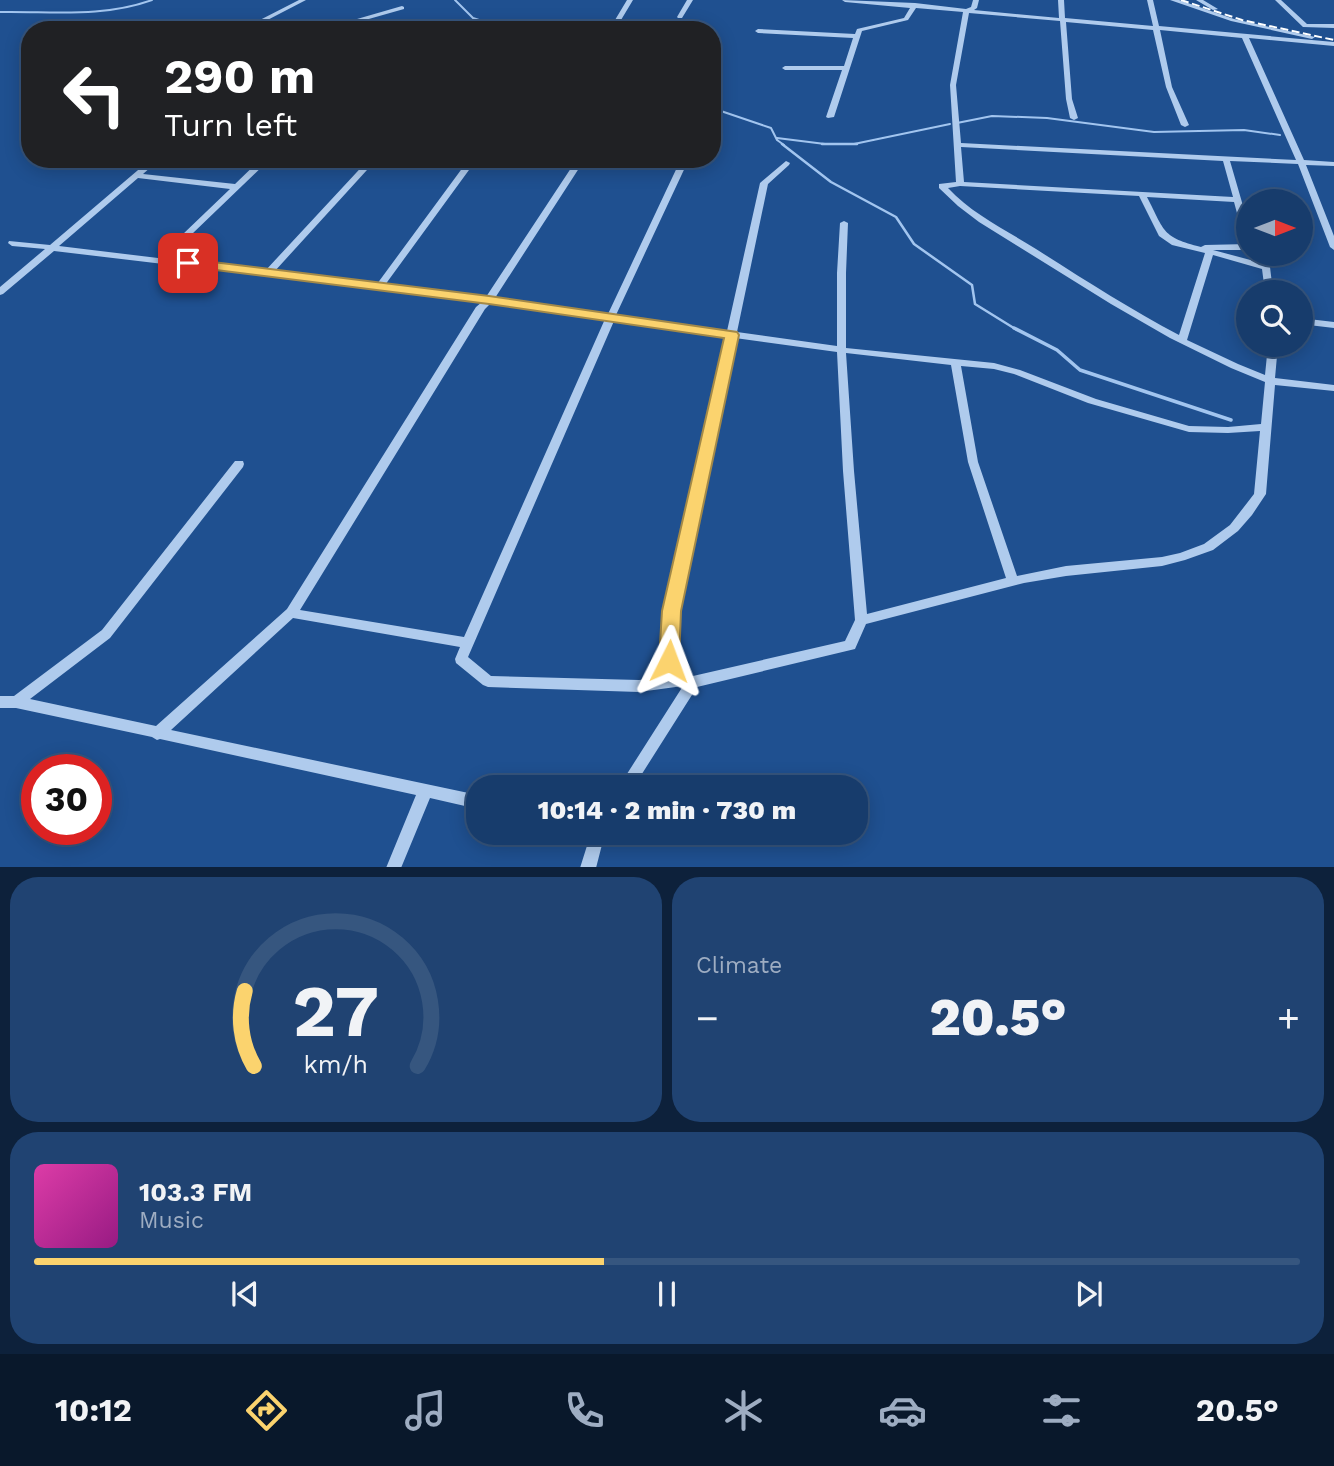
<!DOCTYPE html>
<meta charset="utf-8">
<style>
body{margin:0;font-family:"Work Sans",sans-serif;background:#204372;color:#f1f3f6;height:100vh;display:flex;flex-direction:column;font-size:26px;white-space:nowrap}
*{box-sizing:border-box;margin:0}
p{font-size:23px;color:#9eadc2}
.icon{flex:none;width:38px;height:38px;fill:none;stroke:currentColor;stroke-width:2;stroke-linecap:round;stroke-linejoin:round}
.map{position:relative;height:867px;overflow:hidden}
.details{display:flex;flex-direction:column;gap:10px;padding:10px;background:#0d213b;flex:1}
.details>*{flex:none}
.banner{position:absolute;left:21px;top:21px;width:700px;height:147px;border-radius:28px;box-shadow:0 4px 18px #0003,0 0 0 2px #36567f;background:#202124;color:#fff;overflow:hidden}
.needle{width:46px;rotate:90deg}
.controls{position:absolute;left:1236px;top:189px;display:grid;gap:14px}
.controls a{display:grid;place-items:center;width:77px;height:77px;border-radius:50%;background:#173c6c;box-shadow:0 4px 18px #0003,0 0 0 2px #36567f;font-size:35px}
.speed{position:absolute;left:21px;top:754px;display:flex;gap:14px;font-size:35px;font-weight:700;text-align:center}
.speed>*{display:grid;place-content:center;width:91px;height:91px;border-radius:50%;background:#173c6c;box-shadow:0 4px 18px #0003,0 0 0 2px #36567f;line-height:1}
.speed .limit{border:10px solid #d22;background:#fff;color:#111}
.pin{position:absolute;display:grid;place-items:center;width:60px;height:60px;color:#fff;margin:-30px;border-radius:14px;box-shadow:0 4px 10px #0006}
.me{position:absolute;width:77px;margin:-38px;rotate:3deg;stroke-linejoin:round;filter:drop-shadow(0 0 5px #0008)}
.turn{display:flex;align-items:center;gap:24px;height:147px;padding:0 28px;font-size:32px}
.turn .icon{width:91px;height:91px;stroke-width:2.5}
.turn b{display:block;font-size:49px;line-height:60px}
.big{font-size:52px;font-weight:800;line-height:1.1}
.details .widget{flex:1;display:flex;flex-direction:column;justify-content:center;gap:10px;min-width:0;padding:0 24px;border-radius:28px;background:#204372}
.details .dial{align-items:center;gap:0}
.dial svg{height:182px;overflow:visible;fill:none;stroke:#36567f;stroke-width:7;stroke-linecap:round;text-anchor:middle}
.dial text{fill:#f1f3f6;stroke:none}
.song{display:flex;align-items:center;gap:21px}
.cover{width:84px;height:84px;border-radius:10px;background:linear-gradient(135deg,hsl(320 70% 55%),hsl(310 70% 35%))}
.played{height:7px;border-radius:4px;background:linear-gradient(90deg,#fbd36e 45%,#36567f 45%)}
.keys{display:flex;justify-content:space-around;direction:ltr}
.heat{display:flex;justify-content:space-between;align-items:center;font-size:38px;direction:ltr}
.details .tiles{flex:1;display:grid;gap:10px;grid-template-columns:1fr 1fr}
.widget:last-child{grid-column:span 2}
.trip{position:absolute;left:466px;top:775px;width:402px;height:70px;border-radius:28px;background:#173c6c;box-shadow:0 4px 18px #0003,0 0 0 2px #36567f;font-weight:800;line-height:70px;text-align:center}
.tabs{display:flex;height:112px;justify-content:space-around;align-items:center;background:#09182b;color:#9eadc2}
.tabs .icon{width:49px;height:49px}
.tabs .active{color:#fbd36e}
.tabs b{font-size:32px;color:#f1f3f6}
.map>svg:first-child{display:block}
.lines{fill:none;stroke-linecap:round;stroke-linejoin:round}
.stream-far2{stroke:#a2c5ef;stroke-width:2}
.stream-far1{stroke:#a2c5ef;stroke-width:2.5}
.stream{stroke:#a2c5ef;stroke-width:3.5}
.minor{fill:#afcbed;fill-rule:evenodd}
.rail{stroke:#fff;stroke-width:2;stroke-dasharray:8 3.5;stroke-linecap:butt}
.route{fill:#fbd36e;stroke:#a38948;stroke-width:2}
</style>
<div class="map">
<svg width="1334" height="868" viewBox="0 0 1334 868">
<rect width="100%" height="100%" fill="#1f5090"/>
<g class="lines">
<path class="stream-far2" d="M455 0 473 18 509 30
M0 12C52 11 102 18 152 0
M712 108 771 128 777 140 784 145
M957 123 992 116 1047 118 1154 132 1244 130 1280 135
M777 138 825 144H854L950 124"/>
<path class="stream-far1" d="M782 144 831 182 896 217 914 244 972 285 975 304 1017 330
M822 144H857"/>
<path class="stream" d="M1014 328 1057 350 1080 370 1231 420"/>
<path class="minor" d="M299 0H306L248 30H240Z
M627 0H633L615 30H609Z
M687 0H693L682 18H678L677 17Z
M842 0 915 3 966 9 971 7 973 0H979L977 8 974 10 1059 18 1058 0H1064L1065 18 1153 26 1147 0H1153L1159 26 1334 42V46L1249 38 1304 160 1334 162V166L1306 165 1334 236V250L1330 247 1298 164 1230 161 1248 223V241L1244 239 1234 202 1147 197C1165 232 1162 237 1201 247L1205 245 1248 244V250H1213L1258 262 1252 254H1260L1270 267 1273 292H1265L1262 269 1213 255 1187 340 1238 364 1265 375 1268 345H1278L1275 378 1334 385V391L1275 385 1266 494 1252 515 1238 531 1213 550 1185 560 1162 566 1066 576 1024 583 866 624 855 649 697 687 633 788H618L683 686 639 692 488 687 483 685 456 663 455 659 460 647 293 618 171 730 478 795V809L430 798 401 868H386L416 795 160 739 157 740 152 737 16 708H0V696H14L102 630 235 461H243L244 464 243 467 110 638 30 699 156 726 287 609 476 307 482 302 54 251 3 294 0 295V287L45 249 12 246 8 243 9 241 50 245 151 159H160L143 174 235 184 261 159H270L166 259 265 271 369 159H377L274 272 377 284 469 159H477L385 285 486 297 577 159H585L495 298 608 314 681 159H689L616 315 727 331 760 183 786 161 790 163 789 165 768 184 737 332 837 346V273L840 223 844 221 848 223 846 273V348L994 363 1020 370 1096 399 1189 426 1228 427 1261 424 1265 382 1231 368 1170 338 1111 304 979 222 958 206 939 188V184L956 182 950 85 963 12 916 8 908 20 862 31 834 117 828 118 826 117 842 70H785L782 68 785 66H844L853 38 758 33 755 31 758 29 855 34 857 29 904 18 910 8 845 2ZM969 13 1060 21 1066 99 1070 118 1074 120 1078 118 1072 99 1066 22 1153 30 1166 87 1181 125 1185 127 1189 125 1172 87 1160 30 1242 38 1296 160 961 143 956 85ZM961 147 1223 161 1233 197 964 182ZM138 178 230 189 158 258 59 246ZM960 186 1139 196 1159 236 1172 245 1205 253 1179 335C1130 309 1083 279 1036 249 1006 230 972 214 948 188ZM491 303 605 319 464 637 300 610 485 309ZM614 321 726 337 666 611 662 661 672 676 639 680 491 676 468 657ZM735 338 837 352 843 471 855 620 845 641 693 676 687 675 676 660 678 611ZM846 353 951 365 968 462 1006 578 867 614 854 471ZM961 366 994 369 1014 374 1088 403 1189 432 1228 433 1260 431 1254 494 1230 525 1204 544 1180 553 1162 557 1066 566 1017 576 978 462Z
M1170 0H1179L1234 19 1315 37 1312 39 1231 21Z
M1196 0H1203L1218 9 1213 10Z
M1275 0H1281L1307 24H1334V28L1303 27Z
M402 6 404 7V9L330 30H319Z
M715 115 719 117 712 122V116Z
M1300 318 1334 322V328L1300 324Z
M591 833H605L596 868H580Z"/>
<path class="rail" d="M1181 0 1242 20 1334 40"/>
</g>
<path class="route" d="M188 259 489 296 737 332 739 335 681 611 679 661 676 667 669 670 662 667 659 661 662 611 724 338 489 304 184 266V260Z"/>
</svg>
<div class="controls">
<a><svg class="needle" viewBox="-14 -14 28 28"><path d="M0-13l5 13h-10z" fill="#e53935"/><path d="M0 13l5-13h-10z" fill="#9eadc2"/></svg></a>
<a><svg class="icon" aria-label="search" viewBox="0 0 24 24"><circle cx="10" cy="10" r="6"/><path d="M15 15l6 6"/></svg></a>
</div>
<div class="speed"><div class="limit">30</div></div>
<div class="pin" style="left:188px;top:263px;background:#d93025"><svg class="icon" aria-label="arrive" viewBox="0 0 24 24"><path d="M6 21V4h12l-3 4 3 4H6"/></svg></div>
<svg class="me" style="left:669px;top:661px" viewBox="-20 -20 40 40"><path d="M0-17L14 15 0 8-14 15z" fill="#fbd36e" stroke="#fff" stroke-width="4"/></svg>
<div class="trip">10:14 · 2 min · 730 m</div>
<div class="banner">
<div class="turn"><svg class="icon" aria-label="left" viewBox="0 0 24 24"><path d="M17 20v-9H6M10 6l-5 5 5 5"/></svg><div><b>290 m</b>Turn left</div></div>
</div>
</div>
<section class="details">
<div class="tiles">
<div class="widget dial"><svg viewBox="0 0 100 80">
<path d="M14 69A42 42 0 1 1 86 69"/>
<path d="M14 69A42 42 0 0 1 10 36" stroke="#fbd36e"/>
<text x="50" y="56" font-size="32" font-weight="700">27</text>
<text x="50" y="72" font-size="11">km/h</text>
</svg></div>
<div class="widget"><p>Climate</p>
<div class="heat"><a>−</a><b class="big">20.5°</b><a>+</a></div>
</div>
<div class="widget">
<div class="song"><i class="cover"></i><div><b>103.3 FM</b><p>Music</p></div></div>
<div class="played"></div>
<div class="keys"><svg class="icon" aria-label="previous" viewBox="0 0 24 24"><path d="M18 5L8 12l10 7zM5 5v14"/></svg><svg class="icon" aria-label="pause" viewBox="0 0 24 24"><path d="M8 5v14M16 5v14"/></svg><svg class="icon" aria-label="next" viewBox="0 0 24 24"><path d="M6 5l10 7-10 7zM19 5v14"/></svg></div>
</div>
</div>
</section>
<nav class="tabs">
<b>10:12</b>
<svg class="icon active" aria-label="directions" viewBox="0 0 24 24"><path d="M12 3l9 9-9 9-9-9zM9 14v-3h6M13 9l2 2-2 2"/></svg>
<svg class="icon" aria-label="music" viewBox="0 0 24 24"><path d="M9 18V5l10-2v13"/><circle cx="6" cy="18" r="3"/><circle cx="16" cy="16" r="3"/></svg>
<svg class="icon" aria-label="phone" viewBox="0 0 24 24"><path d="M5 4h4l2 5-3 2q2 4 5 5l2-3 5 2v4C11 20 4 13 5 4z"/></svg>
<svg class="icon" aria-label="climate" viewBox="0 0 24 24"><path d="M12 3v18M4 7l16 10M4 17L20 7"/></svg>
<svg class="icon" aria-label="car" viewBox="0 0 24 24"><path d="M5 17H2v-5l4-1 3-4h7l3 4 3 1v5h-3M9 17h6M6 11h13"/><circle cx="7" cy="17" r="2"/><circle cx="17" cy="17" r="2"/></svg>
<svg class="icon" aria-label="filters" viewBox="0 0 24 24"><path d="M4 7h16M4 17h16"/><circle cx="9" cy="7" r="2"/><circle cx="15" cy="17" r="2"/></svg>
<b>20.5°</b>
</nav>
